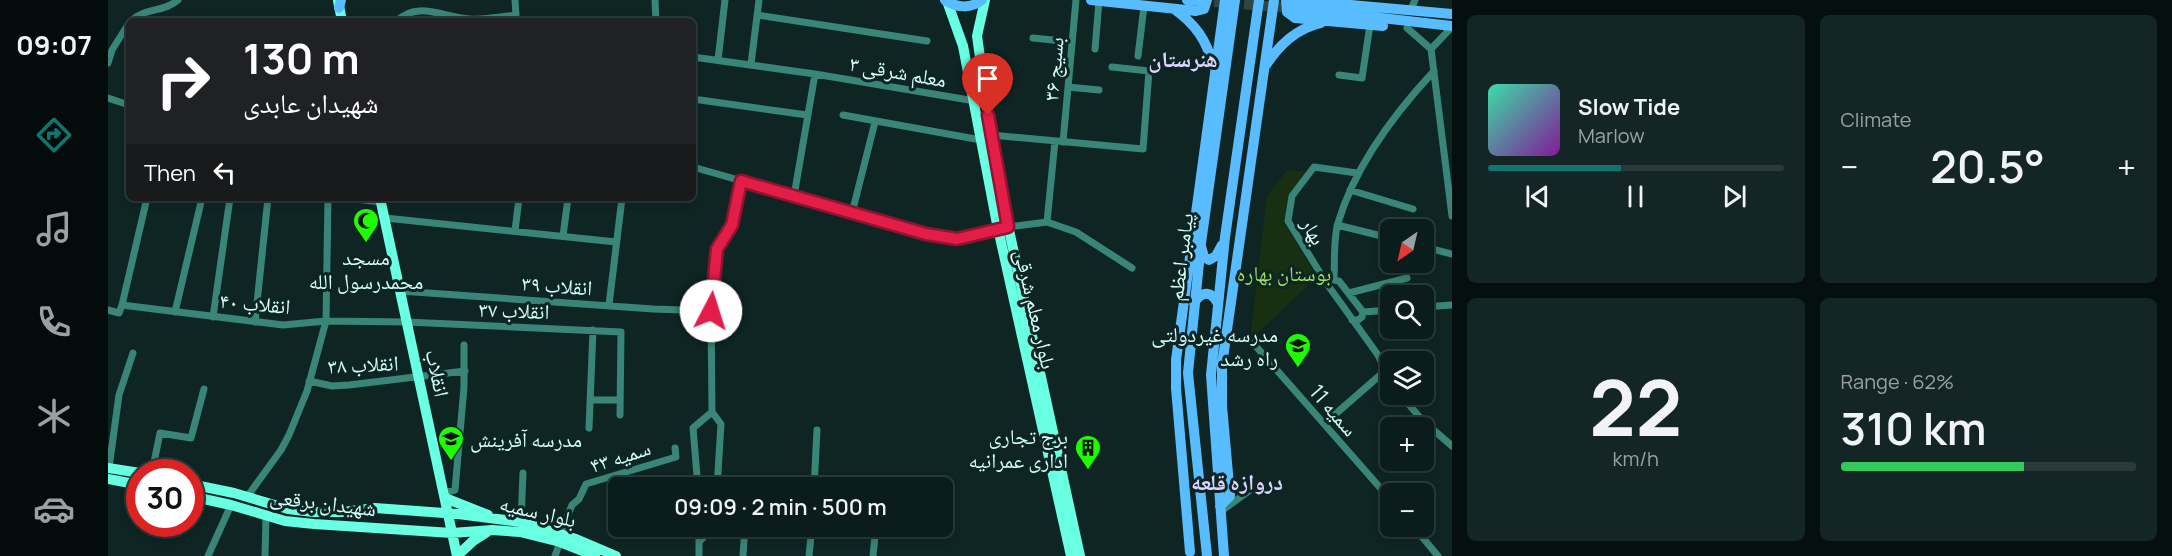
<!DOCTYPE html>
<meta charset="utf-8">
<style>
body{margin:0;font-family:Manrope,"Noto Naskh Arabic",sans-serif;background:#132524;color:#f1f3f6;height:100vh;display:flex;flex-direction:column;font-size:22px;white-space:nowrap}
*{box-sizing:border-box;margin:0}
p{font-size:20px;color:#99a1a3}
.icon{flex:none;width:33px;height:33px;fill:none;stroke:currentColor;stroke-width:2;stroke-linecap:round;stroke-linejoin:round}
.map{position:relative;flex:1;overflow:hidden}
.side{display:flex;flex-direction:column;gap:15px;padding:15px;background:#060f0f;width:720px}
.side>*{flex:none}
.hud{position:absolute;left:18px;top:18px;width:570px;height:183px;border-radius:9px;box-shadow:0 3px 9px #0003,0 0 0 2px #2a3a3a;background:#202124;color:#fff;overflow:hidden}
.needle{width:39px;rotate:214deg}
.controls{position:absolute;left:1272px;top:219px;display:grid;gap:12px}
.controls a{display:grid;place-items:center;width:54px;height:54px;border-radius:9px;background:#0a1c1b;box-shadow:0 3px 9px #0003,0 0 0 2px #2a3a3a;font-size:30px}
.speed{position:absolute;left:18px;top:459px;display:flex;gap:12px;font-size:30px;font-weight:700;text-align:center}
.speed>*{display:grid;place-content:center;width:78px;height:78px;border-radius:50%;background:#0a1c1b;box-shadow:0 3px 9px #0003,0 0 0 2px #2a3a3a;line-height:1}
.speed .limit{border:9px solid #d22;background:#fff;color:#111}
.pin{position:absolute;display:grid;place-items:center;width:51px;height:51px;color:#fff;margin:-62px -26px;border-radius:50% 50% 50% 0;rotate:-45deg;box-shadow:0 0 6px #0007}
.pin .icon{rotate:45deg}
.me{position:absolute;width:66px;margin:-33px;rotate:5deg;stroke-linejoin:round;filter:drop-shadow(0 0 4px #0008)}
.turn{display:flex;align-items:center;gap:21px;height:126px;padding:0 18px;font-size:27px}
.turn .icon{width:78px;height:78px;stroke-width:2.5}
.turn b{display:block;font-size:42px;line-height:51px}
.then{display:flex;align-items:center;height:57px;padding:0 18px;background:#0003;gap:12px;font-size:22px}
.big{font-size:45px;font-weight:600;line-height:1.1}
.side .widget{flex:1;display:flex;flex-direction:column;justify-content:center;gap:9px;min-width:0;padding:0 21px;border-radius:9px;background:#132524}
.side .dial{align-items:center;gap:0}
.dial b{font-size:78px;line-height:1}
.song{display:flex;align-items:center;gap:18px}
.cover{width:72px;height:72px;border-radius:9px;background:linear-gradient(135deg,hsl(160 70% 55%),hsl(290 70% 35%))}
.played{height:6px;border-radius:3px;background:linear-gradient(90deg,#0f766e 45%,#2a3a3a 45%)}
.keys{display:flex;justify-content:space-around;direction:ltr}
.heat{display:flex;justify-content:space-between;align-items:center;font-size:33px;direction:ltr}
.charge{height:9px;border-radius:4px;background:linear-gradient(90deg,#34c759 62%,#2a3a3a 0)}
.side .tiles{flex:1;display:grid;gap:15px;grid-template-columns:repeat(2,1fr)}
.trip{position:absolute;left:500px;top:477px;width:345px;height:60px;border-radius:9px;background:#0a1c1b;box-shadow:0 3px 9px #0003,0 0 0 2px #2a3a3a;font-weight:600;line-height:60px;text-align:center}
main{display:flex;flex:1;min-height:0}
.menu{display:flex;flex-direction:column;width:108px;justify-content:space-around;align-items:center;background:#040b0b;color:#99a1a3}
.menu .icon{width:42px;height:42px}
.menu .active{color:#0f766e}
.menu b{font-size:27px;color:#f1f3f6}
.map>svg:first-child{display:block}
.green{fill:#192f11}
.lines{fill:none;stroke-linecap:round;stroke-linejoin:round}
.primary-tunnel{stroke:#2b4644;stroke-width:10;stroke-dasharray:10 5;stroke-linecap:butt}
.minor{stroke:#398577;stroke-width:7}
.secondary{stroke:#69ffe2;stroke-width:10}
.primary{stroke:#59bcff;stroke-width:10}
.route-casing{stroke:#92132f;stroke-width:15}
.route{stroke:#e11d48;stroke-width:10}
.labels{text-anchor:middle;dominant-baseline:central;stroke-width:6;stroke-linejoin:round;paint-order:stroke}
.street-label{font-size:21px;fill:#d2fffa;stroke:#0e2524}
.poi-label{font-size:21px;fill:#d2fffa;stroke:#0e2524;text-anchor:end}
.park-label{font-size:21px;fill:#9be15c;stroke:#0e2524}
.neighbourhood-label{font-size:22px;font-weight:bold;fill:#dbd4ff;stroke:#0e2524}
</style>
<main>
<nav class="menu">
<b>09:07</b>
<svg class="icon active" aria-label="directions" viewBox="0 0 24 24"><path d="M12 3l9 9-9 9-9-9zM9 14v-3h6M13 9l2 2-2 2"/></svg>
<svg class="icon" aria-label="music" viewBox="0 0 24 24"><path d="M9 18V5l10-2v13"/><circle cx="6" cy="18" r="3"/><circle cx="16" cy="16" r="3"/></svg>
<svg class="icon" aria-label="phone" viewBox="0 0 24 24"><path d="M5 4h4l2 5-3 2q2 4 5 5l2-3 5 2v4C11 20 4 13 5 4z"/></svg>
<svg class="icon" aria-label="climate" viewBox="0 0 24 24"><path d="M12 3v18M4 7l16 10M4 17L20 7"/></svg>
<svg class="icon" aria-label="car" viewBox="0 0 24 24"><path d="M5 17H2v-5l4-1 3-4h7l3 4 3 1v5h-3M9 17h6M6 11h13"/><circle cx="7" cy="17" r="2"/><circle cx="17" cy="17" r="2"/></svg>
</nav>
<div class="map">
<svg width="1344" height="556" viewBox="0 0 1344 556">
<rect width="100%" height="100%" fill="#0e2524"/>
<path class="green" d="M1179 170 1198 172 1180 195 1176 222 1209 277 1142 340 1159 196Z"/>
<g class="lines">
<path class="primary-tunnel" d="M1091 1 1186 8"/>
<path class="minor" d="M547 0 548 21
M1304 7 1307 0
M649 15 819 41
M23 21C36 8 57 12 70 0
M289 21C309 0 337 18 361 19 376 20 393 17 408 15L407 0
M1299 28 1323 49
M925 38 964 42
M987 49 991 1
M1323 49 1344 216
M1323 49 1344 27
M1030 56 1036 6
M585 57 707 74 867 101
M610 60 617 0
M0 63 4 50 21 23
M643 64 651 0
M1231 75 1254 78 1262 25
M960 87 991 90
M0 98 21 105
M585 99 699 115
M735 115 873 140
M883 135 1035 149 1041 71 1004 67
M955 142 968 0
M585 167 818 234 849 239 900 227 939 222 968 232 1024 268
M1242 190 1305 209
M686 196 707 74
M239 198 273 202
M744 213 767 122
M277 218 508 242
M939 222 947 141
M1229 225 1282 238
M407 231 411 198
M455 236 460 198
M1316 247 1344 254
M1226 278C1227 261 1225 240 1230 223 1247 165 1286 114 1326 71
M1219 284 1180 221 1184 196 1206 167 1249 173
M292 291 545 309 603 311
M1241 293 1299 278
M14 305 39 198
M501 305 514 198
M1316 307 1344 305
M0 310 11 313 14 305 175 325 218 321 299 322 513 332 512 415
M67 312 94 198
M1255 312 1282 310
M105 317 122 198
M1244 320H1250L1254 317 1255 312 1231 281 1221 279 1219 284 1270 355 1282 380
M147 322 160 198
M1145 343 1282 499
M201 381 224 386 241 385 357 371
M1292 394 1314 420 1344 446
M482 400H512
M1216 424 1278 370
M481 428 485 330
M1 468 11 395 25 353
M44 472 52 433 83 438 96 389
M590 488 585 428 604 412
M609 488 613 424 604 412 603 311 609 249 624 225 633 181
M706 488 709 430
M336 493 347 490 356 387V345
M139 497 173 450 181 435 199 391 218 321 220 198
M1112 512 1152 483
M413 522 415 473
M1305 526 1330 556
M452 534 464 505 471 499 478 484 568 457 567 448
M591 542 606 526
M100 556 123 505
M157 556 158 516
M447 556 452 542
M591 556V526
M635 556 637 526
M701 556 704 526
M765 556 767 536"/>
<path class="secondary" d="M877 0 869 36 883 135 901 230 972 556
M230 1 234 21
M839 1 855 46 889 224 963 556
M272 198 349 556
M0 468 32 473
M0 479 32 485
M82 484 126 493 180 509 205 512H235L267 508 350 514 413 522 468 539 508 556
M82 496 123 505 177 521 206 524 344 533 384 530 412 532 452 542 487 556
M337 498 380 515
M349 556 365 541 379 532"/>
<path class="primary" d="M837 0C849 8 863 9 874 0
M983 0 1088 11 1096 9 1099 0
M1079 0 1091 1
M1178 0 1179 12 1187 18 1275 26
M1187 0 1344 14
M231 8 233 0
M1186 8 1344 26
M1066 9C1087 24 1099 40 1105 66
M1158 65C1172 44 1188 29 1213 23
M1093 246 1096 257 1101 260 1108 256 1114 245
M1086 303C1094 290 1104 291 1110 304
M1112 506 1122 496 1114 406V365L1166 0
M1082 552 1068 388V360L1117 0
M1099 556 1080 373 1093 243 1127 0
M1116 556 1103 375 1117 237 1151 0"/>
</g>
<g class="lines">
<defs>
<path id="route" d="M603 311 609 249 624 225 633 181 818 234 849 239 900 227 880 115"/>
</defs>
<use href="#route" class="route-casing"/>
<use href="#route" class="route"/>
</g>
<defs>
<symbol id="mosque-pin" viewBox="-11 -11 22 30"><path d="M0 17L-7.5 6A9.5 9.5 0 1 1 7.5 6Z" fill="#1efd00" stroke="#0e2524"/><path d="M3.5-4.9A6 6 0 1 0 3.5 4.9A5 5 0 1 1 3.5-4.9Z" fill="#111"/></symbol>
<symbol id="school-pin" viewBox="-11 -11 22 30"><path d="M0 17L-7.5 6A9.5 9.5 0 1 1 7.5 6Z" fill="#1efd00" stroke="#0e2524"/><path d="M0-5L7-2L0 1L-7-2ZM-4 1L0 2.5L4 1V4Q0 6-4 4Z" fill="#111"/></symbol>
<symbol id="building-pin" viewBox="-11 -11 22 30"><path d="M0 17L-7.5 6A9.5 9.5 0 1 1 7.5 6Z" fill="#1efd00" stroke="#0e2524"/><path d="M-4-6H4V6H1V3H-1V6H-4ZM-2.5-4.3h1.7v1.8h-1.7ZM.8-4.3h1.7v1.8H.8ZM-2.5-1h1.7V.8h-1.7ZM.8-1h1.7V.8H.8Z" fill="#111"/></symbol>
</defs>
<g fill-rule="evenodd">
<use href="#mosque-pin" x="243" y="206" width="30" height="40"/>
<use href="#school-pin" x="1175" y="331" width="30" height="40"/>
<use href="#school-pin" x="328" y="424" width="30" height="40"/>
<use href="#building-pin" x="965" y="433" width="30" height="40"/>
</g>
<g class="labels">
<g class="street-label">
<text transform="translate(945 69) rotate(-85)">بسیج ۳۶</text>
<text transform="translate(790 71) rotate(10)">معلم شرقی ۳</text>
<text transform="translate(1206 231) rotate(61)">بهار</text>
<text transform="translate(1072 257) rotate(-83)">پیامبر اعظم</text>
<text transform="translate(449 285) rotate(4)">انقلاب ۳۹</text>
<text transform="translate(147 303) rotate(5)">انقلاب ۴۰</text>
<text transform="translate(928 309) rotate(77)">بلوار معلم شرقی</text>
<text transform="translate(406 310) rotate(2)">انقلاب ۳۷</text>
<text transform="translate(255 364) rotate(-3)">انقلاب ۳۸</text>
<text transform="translate(330 373) rotate(78)">انقلاب</text>
<text transform="translate(1226 410) rotate(49)">سمیه 11</text>
<text transform="translate(512 456) rotate(-18)">سمیه ۴۳</text>
<text transform="translate(215 502) rotate(7)">شهیدان برقعی</text>
<text transform="translate(430 511) rotate(13)">بلوار سمیه</text>
</g>
<g class="poi-label">
<text x="258" y="257" text-anchor="middle">مسجد<tspan x="258" dy="24">محمدرسول الله</tspan></text>
<text x="1170" y="334">مدرسه غیردولتی<tspan x="1170" dy="24">راه رشد</tspan></text>
<text x="960" y="436">برج تجاری<tspan x="960" dy="24">اداری عمرانیه</tspan></text>
<text x="362" y="439" text-anchor="start">مدرسه آفرینش</text>
</g>
<g class="park-label">
<text x="1176" y="273">بوستان بهاره</text>
</g>
<g class="neighbourhood-label">
<text x="1075" y="59">هنرستان</text>
<text x="1129" y="482">دروازه قلعه</text>
</g>
</g>
</svg>
<div class="controls">
<a><svg class="needle" viewBox="-14 -14 28 28"><path d="M0-13l5 13h-10z" fill="#e53935"/><path d="M0 13l5-13h-10z" fill="#99a1a3"/></svg></a>
<a><svg class="icon" aria-label="search" viewBox="0 0 24 24"><circle cx="10" cy="10" r="6"/><path d="M15 15l6 6"/></svg></a>
<a><svg class="icon" aria-label="layers" viewBox="0 0 24 24"><path d="M12 4l9 5-9 5-9-5zM3 14l9 5 9-5"/></svg></a>
<a>+</a>
<a>−</a>
</div>
<div class="speed"><div class="limit">30</div></div>
<div class="pin" style="left:880px;top:115px;background:#d93025"><svg class="icon" aria-label="arrive" viewBox="0 0 24 24"><path d="M6 21V4h12l-3 4 3 4H6"/></svg></div>
<svg class="me" style="left:603px;top:311px" viewBox="-20 -20 40 40"><circle r="19" fill="#fff"/><path d="M0-13L10 11 0 6-10 11z" fill="#e11d48"/></svg>
<div class="trip">09:09 · 2 min · 500 m</div>
<div class="hud">
<div class="turn"><svg class="icon" aria-label="right" viewBox="0 0 24 24"><path d="M7 20v-9h11M14 6l5 5-5 5"/></svg><div><b>130 m</b>شهیدان عابدی</div></div>
<div class="then">Then<svg class="icon" aria-label="left" viewBox="0 0 24 24"><path d="M17 20v-9H6M10 6l-5 5 5 5"/></svg></div>
</div>
</div>
<section class="side">
<div class="tiles">
<div class="widget">
<div class="song"><i class="cover"></i><div><b>Slow Tide</b><p>Marlow</p></div></div>
<div class="played"></div>
<div class="keys"><svg class="icon" aria-label="previous" viewBox="0 0 24 24"><path d="M18 5L8 12l10 7zM5 5v14"/></svg><svg class="icon" aria-label="pause" viewBox="0 0 24 24"><path d="M8 5v14M16 5v14"/></svg><svg class="icon" aria-label="next" viewBox="0 0 24 24"><path d="M6 5l10 7-10 7zM19 5v14"/></svg></div>
</div>
<div class="widget"><p>Climate</p>
<div class="heat"><a>−</a><b class="big">20.5°</b><a>+</a></div>
</div>
<div class="widget dial"><b>22</b><p>km/h</p></div>
<div class="widget"><p>Range · 62%</p><b class="big">310 km</b><div class="charge"></div></div>
</div>
</section>
</main>
